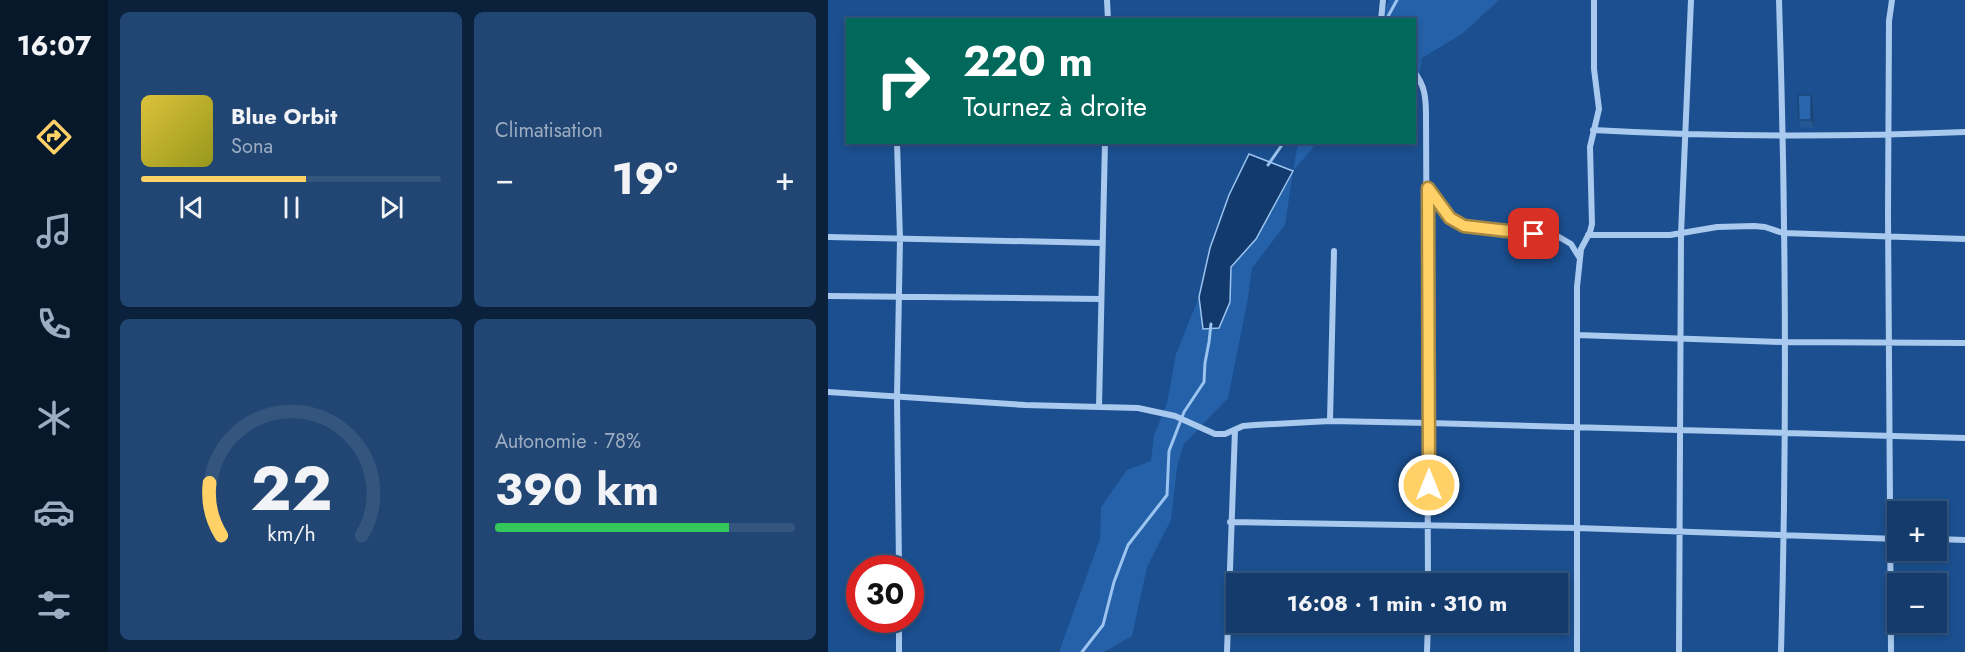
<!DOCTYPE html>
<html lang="fr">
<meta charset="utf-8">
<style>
body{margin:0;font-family:Jost,sans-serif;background:#214673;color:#f1f3f6;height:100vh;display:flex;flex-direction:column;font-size:22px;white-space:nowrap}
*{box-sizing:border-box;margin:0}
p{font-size:20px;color:#9dadc1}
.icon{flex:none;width:33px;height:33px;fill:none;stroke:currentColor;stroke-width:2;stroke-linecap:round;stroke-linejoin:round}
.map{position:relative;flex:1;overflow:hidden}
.drawer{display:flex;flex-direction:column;gap:12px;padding:12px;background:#0b203b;width:720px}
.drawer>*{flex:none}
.guide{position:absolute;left:18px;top:18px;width:570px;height:126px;border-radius:0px;box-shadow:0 3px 9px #0003,0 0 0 2px #33557e;background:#00695c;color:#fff;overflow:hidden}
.buttons{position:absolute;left:1059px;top:501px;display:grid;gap:12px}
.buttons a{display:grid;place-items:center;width:60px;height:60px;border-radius:0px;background:#143b6b;box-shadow:0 3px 9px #0003,0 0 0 2px #33557e;font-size:30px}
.speed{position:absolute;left:18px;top:555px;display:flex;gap:12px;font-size:30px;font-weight:700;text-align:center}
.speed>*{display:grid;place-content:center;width:78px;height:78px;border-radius:50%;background:#143b6b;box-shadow:0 3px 9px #0003,0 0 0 2px #33557e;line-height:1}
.speed .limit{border:9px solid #d22;background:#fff;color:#111}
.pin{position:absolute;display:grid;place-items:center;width:51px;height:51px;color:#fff;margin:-26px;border-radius:12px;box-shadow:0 3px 9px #0006}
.me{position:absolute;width:66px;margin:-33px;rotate:0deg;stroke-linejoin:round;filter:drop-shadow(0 0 4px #0008)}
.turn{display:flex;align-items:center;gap:21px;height:126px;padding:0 18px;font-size:27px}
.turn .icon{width:78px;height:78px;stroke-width:2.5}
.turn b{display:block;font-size:42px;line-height:51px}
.big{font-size:45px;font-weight:700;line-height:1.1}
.drawer .tile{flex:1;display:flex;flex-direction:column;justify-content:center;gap:9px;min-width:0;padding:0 21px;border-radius:9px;background:#214673}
.drawer .dial{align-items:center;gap:0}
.dial svg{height:156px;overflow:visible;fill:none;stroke:#33557e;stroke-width:7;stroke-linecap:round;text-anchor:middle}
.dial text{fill:#f1f3f6;stroke:none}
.song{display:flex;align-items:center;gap:18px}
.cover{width:72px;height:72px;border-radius:9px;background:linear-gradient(135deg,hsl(50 70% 55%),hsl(60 70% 35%))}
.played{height:6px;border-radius:3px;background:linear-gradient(90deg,#ffd166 55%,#33557e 55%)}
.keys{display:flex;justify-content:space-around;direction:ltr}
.heat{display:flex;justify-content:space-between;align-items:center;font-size:33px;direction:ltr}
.charge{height:9px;border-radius:4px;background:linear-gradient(90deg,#34c759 78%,#33557e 0)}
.drawer .tiles{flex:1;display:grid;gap:12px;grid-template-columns:repeat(2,1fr)}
.trip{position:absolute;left:398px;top:573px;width:342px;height:60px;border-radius:0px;background:#143b6b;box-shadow:0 3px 9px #0003,0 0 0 2px #33557e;font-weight:700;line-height:60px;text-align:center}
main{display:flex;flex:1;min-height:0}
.menu{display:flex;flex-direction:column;width:108px;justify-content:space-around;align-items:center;background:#08182b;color:#9dadc1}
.menu .icon{width:42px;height:42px}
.menu .selected{color:#ffd166}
.menu b{font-size:27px;color:#f1f3f6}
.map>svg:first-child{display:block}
.green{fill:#2461a8}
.water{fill:#123a6d;stroke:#9cc4f0;stroke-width:1.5}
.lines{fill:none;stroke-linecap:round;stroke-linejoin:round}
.stream{stroke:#9cc4f0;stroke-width:3}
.minor{stroke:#a9c9ee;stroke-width:6}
.wall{fill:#245895}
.shaded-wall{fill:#1d4779}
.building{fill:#2a66ad;stroke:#1d4779;stroke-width:1.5}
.route-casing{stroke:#a68842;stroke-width:15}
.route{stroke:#ffd166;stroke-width:10}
</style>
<main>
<nav class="menu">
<b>16:07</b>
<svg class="icon selected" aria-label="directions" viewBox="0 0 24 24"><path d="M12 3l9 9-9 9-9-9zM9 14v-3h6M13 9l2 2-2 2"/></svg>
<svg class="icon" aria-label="music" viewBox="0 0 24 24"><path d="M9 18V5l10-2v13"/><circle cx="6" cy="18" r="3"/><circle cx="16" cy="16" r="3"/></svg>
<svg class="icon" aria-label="phone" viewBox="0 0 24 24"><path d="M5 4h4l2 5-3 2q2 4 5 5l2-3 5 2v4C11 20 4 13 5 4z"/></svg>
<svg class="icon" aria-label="climate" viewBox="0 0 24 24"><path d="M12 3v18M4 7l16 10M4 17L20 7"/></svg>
<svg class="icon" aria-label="car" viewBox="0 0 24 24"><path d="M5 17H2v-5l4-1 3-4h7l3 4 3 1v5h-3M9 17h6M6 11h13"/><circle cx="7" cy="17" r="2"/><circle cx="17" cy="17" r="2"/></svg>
<svg class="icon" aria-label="filters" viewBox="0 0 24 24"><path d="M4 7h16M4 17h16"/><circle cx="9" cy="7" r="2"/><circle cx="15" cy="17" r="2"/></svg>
</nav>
<section class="drawer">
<div class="tiles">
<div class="tile">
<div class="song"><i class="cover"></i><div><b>Blue Orbit</b><p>Sona</p></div></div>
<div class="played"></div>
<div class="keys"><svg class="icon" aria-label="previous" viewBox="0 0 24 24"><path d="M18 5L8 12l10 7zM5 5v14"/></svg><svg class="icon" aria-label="pause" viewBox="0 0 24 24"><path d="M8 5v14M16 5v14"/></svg><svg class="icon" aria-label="next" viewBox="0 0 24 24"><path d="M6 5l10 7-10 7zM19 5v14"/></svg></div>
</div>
<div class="tile"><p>Climatisation</p>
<div class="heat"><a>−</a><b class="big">19°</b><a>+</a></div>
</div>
<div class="tile dial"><svg viewBox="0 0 100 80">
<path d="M14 69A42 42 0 1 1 86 69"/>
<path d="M14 69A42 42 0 0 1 8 42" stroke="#ffd166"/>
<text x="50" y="56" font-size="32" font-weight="700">22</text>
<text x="50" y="72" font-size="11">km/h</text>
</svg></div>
<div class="tile"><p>Autonomie · 78%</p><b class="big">390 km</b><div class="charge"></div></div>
</div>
</section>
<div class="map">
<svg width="1137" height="652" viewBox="0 0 1137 652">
<rect width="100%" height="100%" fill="#1b4f8f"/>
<path class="green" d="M561 0H671L634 34 594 58 589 94H586V20H552Z
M470 143H489L465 171 457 225 424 268 419 304 400 398 356 444 349 467 343 520 319 567 304 636 276 652H231L272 539 273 507 299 470 323 461 326 435 339 403 348 354 371 297 375 329 402 302 403 267 428 239 465 171Z"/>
<path class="water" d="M421 154 465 171 428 239 403 267 402 302 391 328 375 329 371 297 382 248 401 195Z"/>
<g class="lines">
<path class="stream" d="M558 20 569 0
M440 165 456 142
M254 652 275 625 286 582 300 545 339 495 341 451 356 412 376 382 377 363 381 342 383 324"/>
<path class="minor" d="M279 0 280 20
M951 0C958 217 959 435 953 652
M553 20 555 0
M586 72C597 85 598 99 598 115L600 584
M765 130C889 137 1013 137 1137 132
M69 142 72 239 69 397 71 568
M600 188C608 200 617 216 630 223 653 236 704 231 731 237L743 244 751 257
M760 235H842L889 227 926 226 937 227 955 233 1137 239
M0 237 274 243
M0 296 273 299
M749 335 955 342 1137 343
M0 392 197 405 310 408 347 416 387 434H397L415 426 427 425 502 421 601 423 1137 438
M271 407 277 142
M502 421 506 251
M402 522 749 528 1070 539
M1108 539 1137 540
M71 620V652
M399 652 407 430
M599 652 600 622
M749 652V287L753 249 762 232 764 224 762 147 771 109 766 69V0
M851 652 853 234 863 0
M1063 652 1060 215 1061 21 1064 0"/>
</g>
<path class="wall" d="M985 103 986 128H973L971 120Z"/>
<path class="shaded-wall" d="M983 95 985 103 986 128 983 120Z"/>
<path class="building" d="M970 95H983V120H971Z"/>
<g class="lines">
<defs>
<path id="route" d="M601 485 600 188 622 218 636 226 706 234"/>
</defs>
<use href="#route" class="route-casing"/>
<use href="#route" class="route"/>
</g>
</svg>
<div class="buttons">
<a>+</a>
<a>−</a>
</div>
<div class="speed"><div class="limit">30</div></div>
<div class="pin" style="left:706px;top:234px;background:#d93025"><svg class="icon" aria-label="arrive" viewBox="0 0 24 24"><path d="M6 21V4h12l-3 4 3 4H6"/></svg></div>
<svg class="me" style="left:601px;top:485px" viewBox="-20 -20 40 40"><circle r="17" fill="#ffd166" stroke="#fff" stroke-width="3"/><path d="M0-11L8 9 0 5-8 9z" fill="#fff"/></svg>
<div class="trip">16:08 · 1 min · 310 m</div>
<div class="guide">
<div class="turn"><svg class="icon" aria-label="right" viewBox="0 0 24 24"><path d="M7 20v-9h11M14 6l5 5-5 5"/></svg><div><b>220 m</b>Tournez à droite</div></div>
</div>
</div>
</main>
